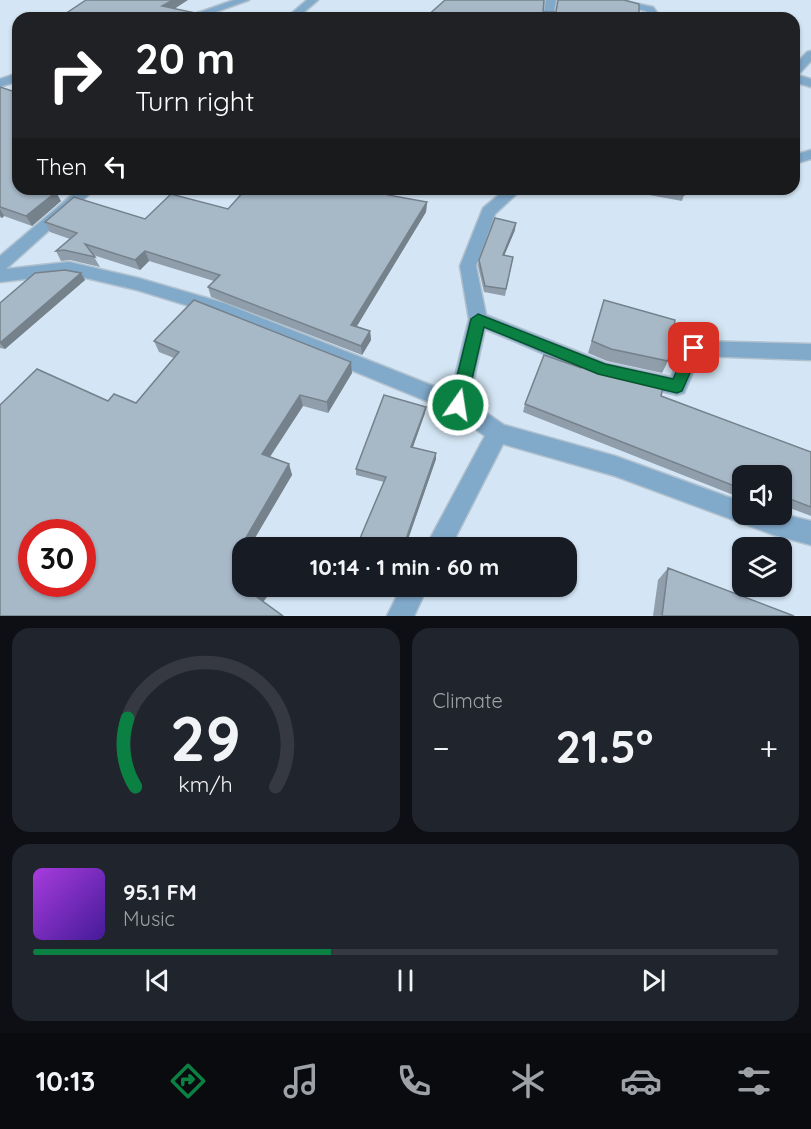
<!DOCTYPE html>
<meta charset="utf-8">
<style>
body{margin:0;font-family:Quicksand,sans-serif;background:#20242c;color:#f1f3f6;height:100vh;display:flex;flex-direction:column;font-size:22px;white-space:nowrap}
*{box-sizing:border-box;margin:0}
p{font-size:20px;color:#9ea1a6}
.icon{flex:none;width:33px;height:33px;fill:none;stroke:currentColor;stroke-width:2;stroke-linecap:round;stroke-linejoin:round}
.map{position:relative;height:616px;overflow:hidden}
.panel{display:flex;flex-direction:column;gap:12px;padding:12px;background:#0d0f14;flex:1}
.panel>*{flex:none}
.top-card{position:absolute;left:12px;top:12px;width:788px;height:183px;border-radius:18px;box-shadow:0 2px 4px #0004;background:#202124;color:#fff;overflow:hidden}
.tools{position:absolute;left:732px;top:465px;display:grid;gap:12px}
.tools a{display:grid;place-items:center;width:60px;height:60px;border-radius:12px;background:#171b24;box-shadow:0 2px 4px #0004;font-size:30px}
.speed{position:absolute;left:18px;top:519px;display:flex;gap:12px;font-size:30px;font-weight:700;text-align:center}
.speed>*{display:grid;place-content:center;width:78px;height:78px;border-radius:50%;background:#171b24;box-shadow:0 2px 4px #0004;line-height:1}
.speed .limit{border:9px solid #d22;background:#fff;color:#111}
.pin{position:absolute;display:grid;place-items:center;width:51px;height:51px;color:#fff;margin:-26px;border-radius:12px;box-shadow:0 3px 9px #0006}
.me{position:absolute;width:66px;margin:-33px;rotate:13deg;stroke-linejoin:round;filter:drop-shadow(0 0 4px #0008)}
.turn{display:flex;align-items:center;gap:21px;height:126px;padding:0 24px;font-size:27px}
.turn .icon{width:78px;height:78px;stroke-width:2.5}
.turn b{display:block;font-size:42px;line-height:51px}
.then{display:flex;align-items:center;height:57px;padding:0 24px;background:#0003;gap:12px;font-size:22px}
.big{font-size:45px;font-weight:700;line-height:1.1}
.panel .tile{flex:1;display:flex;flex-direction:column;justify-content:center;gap:9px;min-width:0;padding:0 21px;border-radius:18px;background:#20242c}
.panel .dial{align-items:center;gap:0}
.dial svg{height:156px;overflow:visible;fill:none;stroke:#363941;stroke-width:7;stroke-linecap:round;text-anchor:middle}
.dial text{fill:#f1f3f6;stroke:none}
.song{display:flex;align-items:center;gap:18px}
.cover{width:72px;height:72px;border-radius:9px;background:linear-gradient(135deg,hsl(280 70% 55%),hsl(260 70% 35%))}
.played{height:6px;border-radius:3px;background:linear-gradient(90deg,#0b8043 40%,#363941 40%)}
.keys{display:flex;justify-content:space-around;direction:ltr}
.heat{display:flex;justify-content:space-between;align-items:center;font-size:33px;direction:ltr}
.panel .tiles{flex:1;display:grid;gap:12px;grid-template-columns:1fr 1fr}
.tile:last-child{grid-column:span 2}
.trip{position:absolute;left:232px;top:537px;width:345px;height:60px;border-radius:18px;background:#171b24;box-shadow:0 2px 4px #0004;font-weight:700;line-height:60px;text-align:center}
.dock{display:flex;height:96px;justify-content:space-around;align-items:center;background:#090b0e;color:#9ea1a6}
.dock .icon{width:42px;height:42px}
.dock .active{color:#0b8043}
.dock b{font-size:27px;color:#f1f3f6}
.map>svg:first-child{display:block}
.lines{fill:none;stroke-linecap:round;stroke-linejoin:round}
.street-casing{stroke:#b1c1ce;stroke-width:3}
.street{fill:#81a9ca;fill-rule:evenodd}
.wall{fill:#909eab}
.shaded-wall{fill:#75818b}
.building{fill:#a7b8c7;stroke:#75818b;stroke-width:1.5;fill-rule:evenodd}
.route{fill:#0b8043;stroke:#07532c;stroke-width:1.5}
</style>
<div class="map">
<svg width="811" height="616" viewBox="0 0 811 616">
<rect width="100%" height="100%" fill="#d4e6f5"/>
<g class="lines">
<defs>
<path id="street" d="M234 0H249L199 18H183Z
M307 0H318L297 18H286Z
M546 0H556L553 18H543Z
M599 0H619L653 7 661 18H651L646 11Z
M811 51V61L798 75 811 79V87L794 82V66L807 52Z
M18 73V81L0 87V79Z
M811 150V159L794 164V155Z
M79 189H95L6 269 69 262 138 278 224 303 451 393 469 319 460 266 483 208 506 189H522L495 214 476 266 486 315 606 363 671 377 687 343 694 341 811 344V360L700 356 684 393 677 395 596 376 485 329 469 401 504 425 615 456 742 502V514H782L811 521V545L774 535 615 476 503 444 450 548H425L485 436 451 411 212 313 137 290 69 274 0 282V256Z
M402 586H428L414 616H387Z"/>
</defs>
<use href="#street" class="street-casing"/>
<use href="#street" class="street"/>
</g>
<path class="wall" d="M0 87 15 92 53 191 61 201 32 226 4 216 2 218 0 217Z
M246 189H395L392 196 427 202 426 212 357 326 370 331 371 340 362 355 211 297 208 287 214 281 149 261 140 270 93 255 100 267 70 260 61 261 56 251 70 239 50 232 45 222 145 219 228 209Z
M617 189H686L682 201Z
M515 230 504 255 513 257 505 296 484 292 478 266 479 260Z
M81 273 85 280 5 349 0 348V303Z
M604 300 668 361 662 373 607 361 588 353Z
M154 341 352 373 328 413 303 406 270 457 289 464 292 475 239 565 270 593 264 601 0 616 136 403 174 358 159 352Z
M581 368 661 396 811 452V516L782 505V476H742V496L741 498 523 412 525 404Z
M425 413 413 447 436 459 405 548H359L358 543 384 482 356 475V469Z
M668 568 794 616H653L658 580Z"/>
<path class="shaded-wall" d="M173 0H188L165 15 162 6Z
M390 189H395L388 205V195Z
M56 192 61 201 32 226 26 216Z
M427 202 426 212 352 334 351 325Z
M0 209 4 216 2 218 0 215Z
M516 223 515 230 502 261 503 255Z
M145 251 149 261 140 270 135 260Z
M81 273 85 280 5 349 0 343Z
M370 331 371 340 362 355 361 346Z
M351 362 352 373 328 413 327 402Z
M300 395 303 406 265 464 262 454Z
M426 407 425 413 411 452V447Z
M436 453V459L405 548H403Z
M289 464 292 475 249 548H243V559L237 568 233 560Z
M265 586H267L270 593 261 604 257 597Z"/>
<path class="building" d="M86 0H173L162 6 219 18H59Z
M445 0H544L543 12H556L558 0H624L639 4V18H425Z
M0 87 15 92 18 90V189H47L56 192 26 216 0 207Z
M246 189H390L388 195 427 202 351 325 370 331 361 346 208 287 220 275 145 251 135 260 85 244 95 257 64 250 56 251 77 233 45 222 74 197 145 219 171 194 228 209Z
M654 189H686L684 195Z
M495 218 516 223 503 255 513 257 506 289 485 286 479 260Z
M65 270 81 273 0 343V303L35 273Z
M194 300 351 362 327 402 300 395 262 454 289 464 233 560 243 568V586H265L257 597 283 616H0V405L37 369 108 401 114 394 136 403 179 352 154 341ZM32 532H82V584H32Z
M604 300 675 320 668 361 611 349 592 341Z
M544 355 581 368 585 365 598 371 663 386 661 396 811 452V507L782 496V476H742V489L525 404Z
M384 395 426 407 411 447 436 453 403 548H370L358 543 386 477 356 469Z
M668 568 794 616H662Z"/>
<path class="route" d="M478 314 605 364 673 379 689 344H699L701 348 682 391 677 393 598 374 484 327 466 405 464 410 458 412 453 410 450 405 471 319Z"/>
</svg>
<div class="tools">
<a><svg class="icon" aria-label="sound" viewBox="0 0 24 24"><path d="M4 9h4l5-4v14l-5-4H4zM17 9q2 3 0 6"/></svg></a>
<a><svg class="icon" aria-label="layers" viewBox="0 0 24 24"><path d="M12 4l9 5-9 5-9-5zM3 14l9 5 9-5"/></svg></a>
</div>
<div class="speed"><div class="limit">30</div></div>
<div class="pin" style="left:694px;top:348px;background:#d93025"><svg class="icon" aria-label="arrive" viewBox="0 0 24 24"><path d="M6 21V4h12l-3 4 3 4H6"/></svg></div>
<svg class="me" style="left:458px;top:405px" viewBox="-20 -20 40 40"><circle r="17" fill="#0b8043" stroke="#fff" stroke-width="3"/><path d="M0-11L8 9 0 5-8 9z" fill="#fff"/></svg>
<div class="trip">10:14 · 1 min · 60 m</div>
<div class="top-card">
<div class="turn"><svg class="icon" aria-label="right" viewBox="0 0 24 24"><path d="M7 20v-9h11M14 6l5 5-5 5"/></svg><div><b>20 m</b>Turn right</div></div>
<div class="then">Then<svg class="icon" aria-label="left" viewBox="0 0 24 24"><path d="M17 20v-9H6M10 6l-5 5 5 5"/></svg></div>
</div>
</div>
<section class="panel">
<div class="tiles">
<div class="tile dial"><svg viewBox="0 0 100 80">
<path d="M14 69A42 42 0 1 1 86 69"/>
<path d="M14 69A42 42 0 0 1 10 34" stroke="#0b8043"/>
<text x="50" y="56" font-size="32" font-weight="700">29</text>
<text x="50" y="72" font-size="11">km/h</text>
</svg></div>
<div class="tile"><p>Climate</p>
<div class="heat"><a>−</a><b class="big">21.5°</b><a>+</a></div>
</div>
<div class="tile">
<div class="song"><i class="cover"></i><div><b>95.1 FM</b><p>Music</p></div></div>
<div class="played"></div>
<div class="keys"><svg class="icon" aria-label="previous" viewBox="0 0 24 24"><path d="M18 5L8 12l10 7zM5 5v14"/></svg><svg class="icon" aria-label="pause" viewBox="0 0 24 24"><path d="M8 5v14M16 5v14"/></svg><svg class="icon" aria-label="next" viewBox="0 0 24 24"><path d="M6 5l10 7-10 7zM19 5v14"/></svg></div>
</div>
</div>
</section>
<nav class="dock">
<b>10:13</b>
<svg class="icon active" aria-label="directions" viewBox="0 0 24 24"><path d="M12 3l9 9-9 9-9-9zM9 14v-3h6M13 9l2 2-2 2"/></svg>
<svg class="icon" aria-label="music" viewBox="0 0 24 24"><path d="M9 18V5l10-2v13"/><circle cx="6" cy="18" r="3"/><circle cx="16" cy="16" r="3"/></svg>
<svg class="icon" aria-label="phone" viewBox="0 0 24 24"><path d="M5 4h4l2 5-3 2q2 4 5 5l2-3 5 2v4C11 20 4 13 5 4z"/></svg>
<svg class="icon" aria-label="climate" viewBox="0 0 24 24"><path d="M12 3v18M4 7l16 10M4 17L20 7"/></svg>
<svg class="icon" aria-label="car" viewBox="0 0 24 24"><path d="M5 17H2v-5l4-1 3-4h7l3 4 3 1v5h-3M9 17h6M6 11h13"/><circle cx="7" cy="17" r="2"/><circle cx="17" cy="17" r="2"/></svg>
<svg class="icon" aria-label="filters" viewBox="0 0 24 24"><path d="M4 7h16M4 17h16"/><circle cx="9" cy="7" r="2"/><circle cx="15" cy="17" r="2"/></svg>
</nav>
